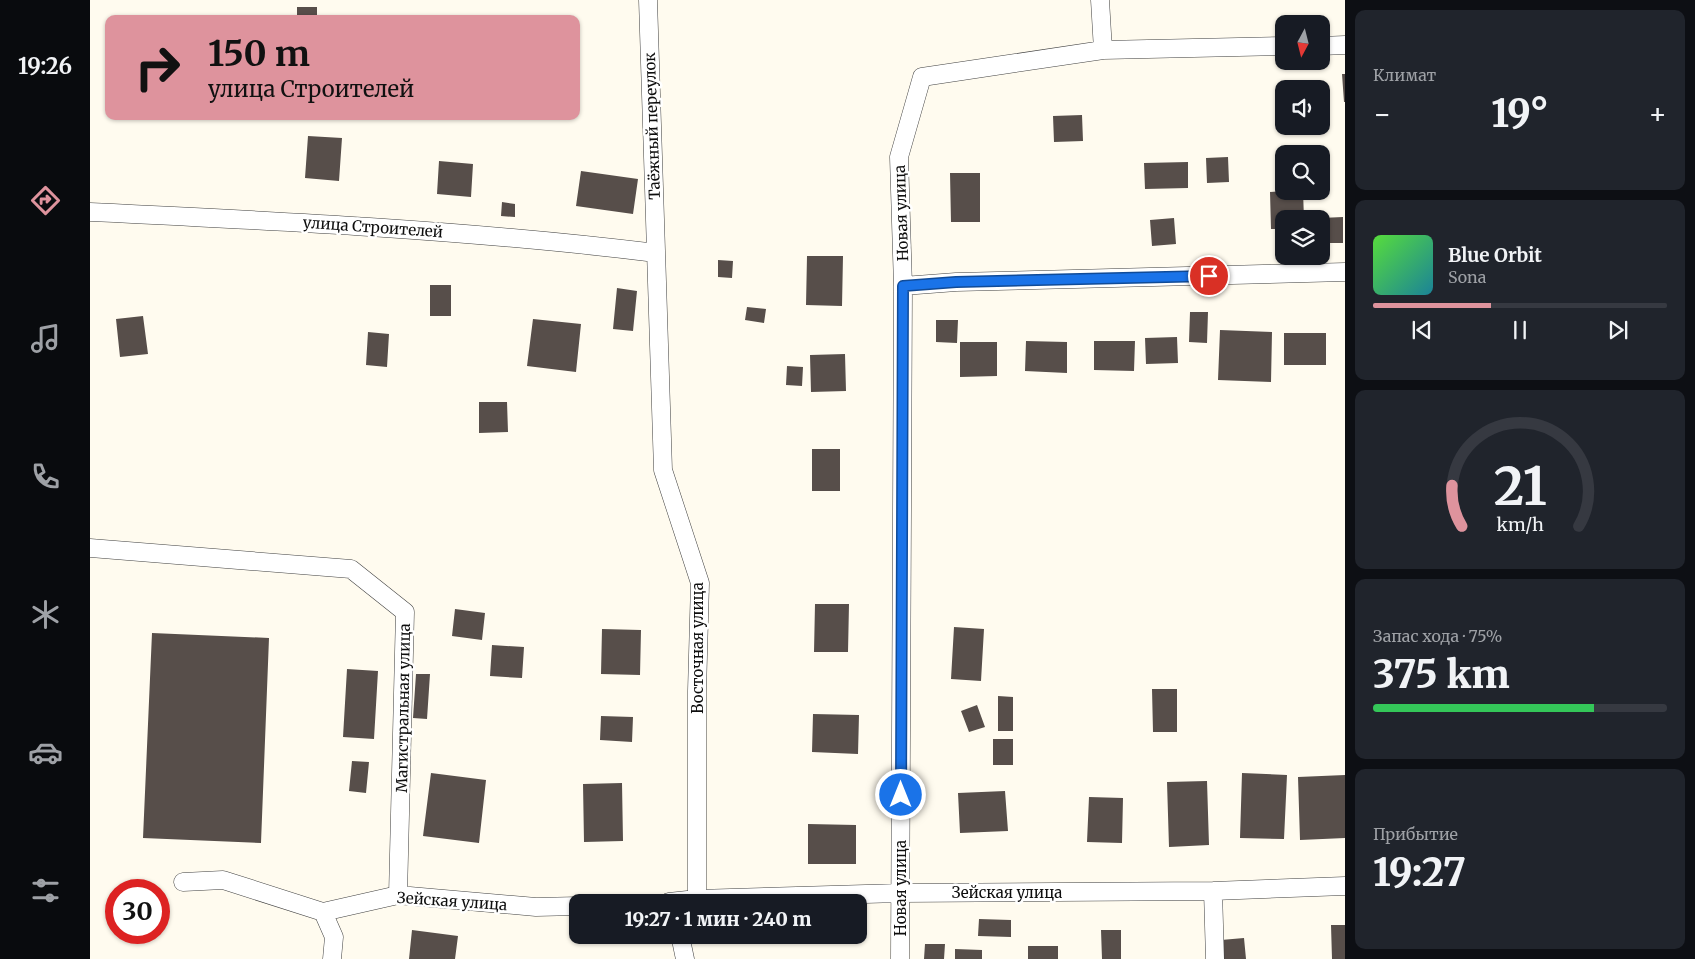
<!DOCTYPE html>
<html lang="ru">
<meta charset="utf-8">
<style>
body{margin:0;font-family:Merriweather,serif;background:#20242c;color:#f1f3f6;height:100vh;display:flex;flex-direction:column;font-size:19px;white-space:nowrap}
*{box-sizing:border-box;margin:0}
p{font-size:16px;color:#9ea1a6}
.icon{flex:none;width:28px;height:28px;fill:none;stroke:currentColor;stroke-width:2;stroke-linecap:round;stroke-linejoin:round}
.map{position:relative;flex:1;overflow:hidden}
.drawer{display:flex;flex-direction:column;gap:10px;padding:10px;background:#0d0f14;width:350px}
.drawer>*{flex:none}
.guide{position:absolute;left:15px;top:15px;width:475px;height:105px;border-radius:10px;box-shadow:0 1px 4px #0004;background:#de939d;color:#111;overflow:hidden}
.needle{width:32px;rotate:187deg}
.tools{position:absolute;left:1185px;top:15px;display:grid;gap:10px}
.tools a{display:grid;place-items:center;width:55px;height:55px;border-radius:10px;background:#171b24;box-shadow:0 1px 4px #0004;font-size:25px}
.speed{position:absolute;left:15px;top:879px;display:flex;gap:10px;font-size:25px;font-weight:700;text-align:center}
.speed>*{display:grid;place-content:center;width:65px;height:65px;border-radius:50%;background:#171b24;box-shadow:0 1px 4px #0004;line-height:1}
.speed .limit{border:8px solid #d22;background:#fff;color:#111}
.pin{position:absolute;display:grid;place-items:center;width:42px;height:42px;color:#fff;margin:-21px;border:2px solid #fff;border-radius:50%;box-shadow:0 1px 5px #0007}
.me{position:absolute;width:55px;margin:-28px;rotate:0deg;stroke-linejoin:round;filter:drop-shadow(0 0 4px #0008)}
.turn{display:flex;align-items:center;gap:18px;height:105px;padding:0 20px;font-size:22px}
.turn .icon{width:65px;height:65px;stroke-width:2.5}
.turn b{display:block;font-size:35px;line-height:42px}
.big{font-size:38px;font-weight:800;line-height:1.1}
.drawer .tile{flex:1;display:flex;flex-direction:column;justify-content:center;gap:8px;min-width:0;padding:0 18px;border-radius:10px;background:#20242c}
.drawer .dial{align-items:center;gap:0}
.dial svg{height:130px;overflow:visible;fill:none;stroke:#363941;stroke-width:7;stroke-linecap:round;text-anchor:middle}
.dial text{fill:#f1f3f6;stroke:none}
.song{display:flex;align-items:center;gap:15px}
.cover{width:60px;height:60px;border-radius:8px;background:linear-gradient(135deg,hsl(110 70% 55%),hsl(190 70% 35%))}
.played{height:5px;border-radius:2px;background:linear-gradient(90deg,#de939d 40%,#363941 40%)}
.keys{display:flex;justify-content:space-around;direction:ltr}
.heat{display:flex;justify-content:space-between;align-items:center;font-size:28px;direction:ltr}
.charge{height:8px;border-radius:4px;background:linear-gradient(90deg,#34c759 75%,#363941 0)}
.trip{position:absolute;left:479px;top:894px;width:298px;height:50px;border-radius:10px;background:#171b24;box-shadow:0 1px 4px #0004;font-weight:800;line-height:50px;text-align:center}
main{display:flex;flex:1;min-height:0}
.menu{display:flex;flex-direction:column;width:90px;justify-content:space-around;align-items:center;background:#090b0e;color:#9ea1a6}
.menu .icon{width:35px;height:35px}
.menu .current{color:#de939d}
.menu b{font-size:22px;color:#f1f3f6}
.map>svg:first-child{display:block}
.building{fill:#574e4a}
.lines{fill:none;stroke-linecap:round;stroke-linejoin:round}
.minor-casing{stroke:#414141;stroke-width:19}
.minor{stroke:#fff;stroke-width:18}
.route-casing{stroke:#114b97;stroke-width:12}
.route{stroke:#1a73e8;stroke-width:9}
.labels{text-anchor:middle;dominant-baseline:central;stroke-width:5;stroke-linejoin:round;paint-order:stroke}
.street-label{font-size:15px;fill:#0e0e0e;stroke:#fff}
</style>
<main>
<nav class="menu">
<b>19:26</b>
<svg class="icon current" aria-label="directions" viewBox="0 0 24 24"><path d="M12 3l9 9-9 9-9-9zM9 14v-3h6M13 9l2 2-2 2"/></svg>
<svg class="icon" aria-label="music" viewBox="0 0 24 24"><path d="M9 18V5l10-2v13"/><circle cx="6" cy="18" r="3"/><circle cx="16" cy="16" r="3"/></svg>
<svg class="icon" aria-label="phone" viewBox="0 0 24 24"><path d="M5 4h4l2 5-3 2q2 4 5 5l2-3 5 2v4C11 20 4 13 5 4z"/></svg>
<svg class="icon" aria-label="climate" viewBox="0 0 24 24"><path d="M12 3v18M4 7l16 10M4 17L20 7"/></svg>
<svg class="icon" aria-label="car" viewBox="0 0 24 24"><path d="M5 17H2v-5l4-1 3-4h7l3 4 3 1v5h-3M9 17h6M6 11h13"/><circle cx="7" cy="17" r="2"/><circle cx="17" cy="17" r="2"/></svg>
<svg class="icon" aria-label="filters" viewBox="0 0 24 24"><path d="M4 7h16M4 17h16"/><circle cx="9" cy="7" r="2"/><circle cx="15" cy="17" r="2"/></svg>
</nav>
<div class="map">
<svg width="1255" height="959" viewBox="0 0 1255 959">
<rect width="100%" height="100%" fill="#fffbef"/>
<path class="building" d="M207 7H227V19H207Z
M1252 74H1255V102H1254Z
M992 115 993 141 964 142 963 116Z
M218 136 252 138 249 181 215 178Z
M1138 157 1139 182 1117 183 1116 158Z
M349 161 383 164 381 197 347 194Z
M1098 162V188L1055 189 1054 163Z
M491 171 548 179 543 214 486 206Z
M860 173H890V222H861Z
M1195 191H1213L1214 219H1194V229H1181L1180 192Z
M412 202 425 204V217L411 216Z
M1253 217V243H1231V218Z
M1084 218 1086 244 1062 246 1060 220Z
M717 256H753L752 306 716 305Z
M628 260 643 261 642 278 628 277Z
M340 285H361V316H340Z
M527 288 547 291 543 331 523 329Z
M657 307 676 309 674 323 655 320Z
M1100 312H1118L1117 343 1099 342Z
M53 316 58 354 30 357 26 319Z
M443 319 491 324 486 372 437 366Z
M846 320H868L867 343 846 342Z
M1130 330 1182 332 1181 382 1128 380Z
M278 332 299 334 297 367 276 365Z
M1194 333H1236V365H1194Z
M1087 337 1088 363 1056 364 1055 338Z
M936 341 977 342V373L935 371Z
M1004 341H1045L1044 371 1004 370Z
M870 342H907V376L870 377Z
M755 354 756 391 721 392 720 355Z
M697 366 713 367 712 386 696 385Z
M389 402H417L418 432 389 433Z
M722 449H750V491H722Z
M725 604H759L758 652H724Z
M365 609 395 613 392 640 362 636Z
M864 627 894 629 891 681 861 679Z
M512 629 551 630 550 675 511 674Z
M62 633 179 638 171 843 53 838Z
M402 645 434 647 432 678 400 676Z
M257 669 288 671 284 739 253 737Z
M326 674H340L337 719 323 718Z
M1062 689H1087V732H1063Z
M908 696 923 697V731H908Z
M887 705 895 727 879 732 871 711Z
M723 714 769 715 768 754 722 752Z
M511 716 543 717 542 742 510 740Z
M903 739H923V765H903Z
M262 761 279 762 276 793 259 791Z
M341 773 396 780 389 843 333 836Z
M1152 773 1197 775 1194 839 1150 838Z
M1255 775V838L1210 840 1208 777Z
M1117 781 1119 845 1079 847 1077 782Z
M532 783 533 841 494 842 493 784Z
M915 791 918 831 870 833 868 793Z
M999 797 1033 798 1032 843 997 842Z
M718 824 766 825V864H718Z
M889 919 921 920V937L888 936Z
M1241 925H1255V959H1242Z
M322 930 368 936 365 959H319Z
M1011 930H1031V959H1012Z
M1154 938 1156 959H1133L1131 940Z
M835 944H855L854 959H834Z
M938 946H968V959H938Z
M865 949 892 950V959H865Z"/>
<g class="lines">
<defs>
<path id="minor" d="M558 0 573 470 610 583 607 691V899
M1010 0 1013 50
M1231 46 1255 45
M0 212C189 221 378 230 566 253
M813 286 866 282 1255 272
M0 548 261 569 315 612 308 895
M93 882 133 880 233 912 308 895 446 907 488 906
M1123 891 1125 959
M579 902 607 899 810 893 1123 891 1255 886
M233 912 244 937 242 959
M590 935 595 959
M810 959 813 286 809 157 832 77 1013 50 1194 46"/>
</defs>
<use href="#minor" class="minor-casing"/>
<use href="#minor" class="minor"/>
</g>
<g class="lines">
<defs>
<path id="route" d="M811 795 813 286 866 282 1119 276"/>
</defs>
<use href="#route" class="route-casing"/>
<use href="#route" class="route"/>
</g>
<g class="labels">
<g class="street-label">
<text transform="translate(562 126) rotate(-92)">Таёжный переулок</text>
<text transform="translate(811 213) rotate(-92)">Новая улица</text>
<text transform="translate(283 227) rotate(4)">улица Строителей</text>
<text transform="translate(607 648) rotate(-90)">Восточная улица</text>
<text transform="translate(313 708) rotate(-89)">Магистральная улица</text>
<text transform="translate(810 888) rotate(-90)">Новая улица</text>
<text x="917" y="892">Зейская улица</text>
<text transform="translate(362 901) rotate(4)">Зейская улица</text>
</g>
</g>
</svg>
<div class="tools">
<a><svg class="needle" viewBox="-14 -14 28 28"><path d="M0-13l5 13h-10z" fill="#e53935"/><path d="M0 13l5-13h-10z" fill="#9ea1a6"/></svg></a>
<a><svg class="icon" aria-label="sound" viewBox="0 0 24 24"><path d="M4 9h4l5-4v14l-5-4H4zM17 9q2 3 0 6"/></svg></a>
<a><svg class="icon" aria-label="search" viewBox="0 0 24 24"><circle cx="10" cy="10" r="6"/><path d="M15 15l6 6"/></svg></a>
<a><svg class="icon" aria-label="layers" viewBox="0 0 24 24"><path d="M12 4l9 5-9 5-9-5zM3 14l9 5 9-5"/></svg></a>
</div>
<div class="speed"><div class="limit">30</div></div>
<div class="pin" style="left:1119px;top:276px;background:#d93025"><svg class="icon" aria-label="arrive" viewBox="0 0 24 24"><path d="M6 21V4h12l-3 4 3 4H6"/></svg></div>
<svg class="me" style="left:811px;top:795px" viewBox="-20 -20 40 40"><circle r="17" fill="#1a73e8" stroke="#fff" stroke-width="3"/><path d="M0-11L8 9 0 5-8 9z" fill="#fff"/></svg>
<div class="trip">19:27 · 1 мин · 240 m</div>
<div class="guide">
<div class="turn"><svg class="icon" aria-label="right" viewBox="0 0 24 24"><path d="M7 20v-9h11M14 6l5 5-5 5"/></svg><div><b>150 m</b>улица Строителей</div></div>
</div>
</div>
<section class="drawer">
<div class="tile"><p>Климат</p>
<div class="heat"><a>−</a><b class="big">19°</b><a>+</a></div>
</div>
<div class="tile">
<div class="song"><i class="cover"></i><div><b>Blue Orbit</b><p>Sona</p></div></div>
<div class="played"></div>
<div class="keys"><svg class="icon" aria-label="previous" viewBox="0 0 24 24"><path d="M18 5L8 12l10 7zM5 5v14"/></svg><svg class="icon" aria-label="pause" viewBox="0 0 24 24"><path d="M8 5v14M16 5v14"/></svg><svg class="icon" aria-label="next" viewBox="0 0 24 24"><path d="M6 5l10 7-10 7zM19 5v14"/></svg></div>
</div>
<div class="tile dial"><svg viewBox="0 0 100 80">
<path d="M14 69A42 42 0 1 1 86 69"/>
<path d="M14 69A42 42 0 0 1 8 44" stroke="#de939d"/>
<text x="50" y="56" font-size="32" font-weight="700">21</text>
<text x="50" y="72" font-size="11">km/h</text>
</svg></div>
<div class="tile"><p>Запас хода · 75%</p><b class="big">375 km</b><div class="charge"></div></div>
<div class="tile"><p>Прибытие</p><b class="big">19:27</b></div>
</section>
</main>
